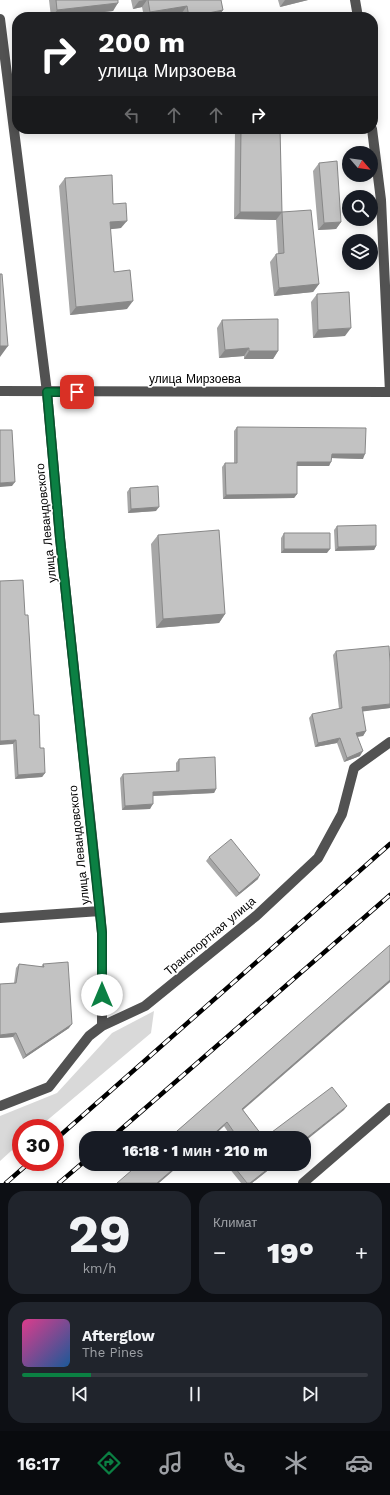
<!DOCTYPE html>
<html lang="ru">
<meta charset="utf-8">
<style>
body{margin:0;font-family:"Work Sans",sans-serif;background:#20242c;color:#f1f3f6;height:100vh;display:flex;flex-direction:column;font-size:15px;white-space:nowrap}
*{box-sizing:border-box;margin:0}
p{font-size:13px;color:#9ea1a6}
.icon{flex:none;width:22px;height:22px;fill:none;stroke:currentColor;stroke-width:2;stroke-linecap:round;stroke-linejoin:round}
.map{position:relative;height:1183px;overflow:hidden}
.side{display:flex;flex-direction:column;gap:8px;padding:8px;background:#0d0f14;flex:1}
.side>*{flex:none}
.guide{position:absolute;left:12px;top:12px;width:366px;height:122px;border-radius:16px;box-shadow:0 2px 10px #0003;background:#202124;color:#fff;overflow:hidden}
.needle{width:26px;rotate:118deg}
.tools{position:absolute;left:342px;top:146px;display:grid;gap:8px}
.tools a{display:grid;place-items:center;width:36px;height:36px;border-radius:50%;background:#171b24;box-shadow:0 2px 10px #0003;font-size:20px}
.speed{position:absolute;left:12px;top:1119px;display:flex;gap:8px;font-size:20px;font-weight:700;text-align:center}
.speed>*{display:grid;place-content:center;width:52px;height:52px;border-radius:50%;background:#171b24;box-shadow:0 2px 10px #0003;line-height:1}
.speed .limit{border:6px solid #d22;background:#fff;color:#111}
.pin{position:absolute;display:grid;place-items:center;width:34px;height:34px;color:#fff;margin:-17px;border-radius:8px;box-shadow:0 2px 6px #0006}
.me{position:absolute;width:44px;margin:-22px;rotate:0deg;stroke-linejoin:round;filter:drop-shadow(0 0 3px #0008)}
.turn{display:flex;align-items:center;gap:14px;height:84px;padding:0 20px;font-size:18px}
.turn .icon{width:52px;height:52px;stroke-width:2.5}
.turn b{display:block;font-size:28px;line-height:34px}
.lanes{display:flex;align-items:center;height:38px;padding:0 20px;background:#0003;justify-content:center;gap:20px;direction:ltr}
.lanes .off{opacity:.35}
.big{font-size:30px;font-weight:800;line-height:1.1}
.side .widget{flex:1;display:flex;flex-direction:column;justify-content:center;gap:6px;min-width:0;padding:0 14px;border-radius:16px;background:#20242c}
.side .dial{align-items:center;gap:0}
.dial b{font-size:52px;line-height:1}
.song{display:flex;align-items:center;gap:12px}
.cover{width:48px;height:48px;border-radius:6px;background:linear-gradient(135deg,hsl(330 70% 55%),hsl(210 70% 35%))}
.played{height:4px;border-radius:2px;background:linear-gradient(90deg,#0b8043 20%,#363941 20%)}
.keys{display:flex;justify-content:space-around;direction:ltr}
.heat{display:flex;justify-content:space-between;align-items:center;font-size:22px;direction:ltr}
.side .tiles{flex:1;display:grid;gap:8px;grid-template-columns:1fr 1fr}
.widget:last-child{grid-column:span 2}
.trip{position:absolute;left:79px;top:1131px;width:232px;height:40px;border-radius:16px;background:#171b24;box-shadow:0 2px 10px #0003;font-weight:800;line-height:40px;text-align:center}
.tabs{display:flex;height:64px;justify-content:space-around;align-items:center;background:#090b0e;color:#9ea1a6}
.tabs .icon{width:28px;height:28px}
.tabs .selected{color:#0b8043}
.tabs b{font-size:18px;color:#f1f3f6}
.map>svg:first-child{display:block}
.green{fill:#d9d9d9}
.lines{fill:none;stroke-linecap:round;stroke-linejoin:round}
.minor{stroke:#525252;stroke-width:10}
.rail-casing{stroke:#000;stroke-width:4.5}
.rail{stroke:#fff;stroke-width:3;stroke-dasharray:9;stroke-linecap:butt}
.wall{fill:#a7a7a7}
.shaded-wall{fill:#888}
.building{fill:#c2c2c2;stroke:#888}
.route-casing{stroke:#07532c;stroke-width:10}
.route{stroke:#0b8043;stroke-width:7}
.labels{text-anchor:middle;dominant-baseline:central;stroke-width:3.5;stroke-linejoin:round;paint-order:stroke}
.street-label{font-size:12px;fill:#000;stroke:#fff}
</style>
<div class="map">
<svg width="390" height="1183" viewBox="0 0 390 1183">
<rect width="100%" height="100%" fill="#fff"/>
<path class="green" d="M154 1011 151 1033 38 1128H21V1142L0 1161V1116L57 1093 112 1033Z"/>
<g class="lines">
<path class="minor" d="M355 0 358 17
M0 19 47 392 60 538 100 911 102 933V1026
M372 129 381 200 390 392
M0 391 390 392
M0 918 100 911
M0 1106 49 1087 89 1036 102 1026 145 1006 256 916 318 858 342 814 354 768 390 742
M303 1183 390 1108"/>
<defs>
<path id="rail" d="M111 1138 390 895
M55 1140 390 844
M6 1183 30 1162
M59 1183 86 1160"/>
</defs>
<use href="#rail" class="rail-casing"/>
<use href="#rail" class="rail"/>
</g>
<path class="wall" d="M49 0H118L113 11 59 17H51Z
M131 0H221L223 10 218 17H182L181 14 164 17H144L142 7 133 9Z
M278 0H308L280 7Z
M235 129H280L282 212 319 284 313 292 274 296 270 262 276 254H278L276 220 234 219Z
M319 163 341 222 336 229 318 230 313 171Z
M65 178 113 204 121 228 110 229 114 272 127 309 70 315 59 186Z
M317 294 345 336 313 338 311 302Z
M222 320 278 351 273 359H244V356L219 358 217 328Z
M237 427 363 459 332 458 329 466H297V494L294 498 223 499 222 467 225 463H234V431Z
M130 488 156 511 128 513 127 492Z
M337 526 376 546 374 550 335 551 334 530Z
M284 533 327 553H281V538Z
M158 535 225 614 219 623 156 628 151 544Z
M25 615 34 715 45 773 42 777 15 779 13 744Z
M336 651 390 708 362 711 366 731 363 736 357 737 360 756 344 762 337 743 315 747 309 718 312 714 339 709 333 655Z
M179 759 216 789 214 793 153 796 150 809 122 810 120 778 123 774 176 772V763Z
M209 857 258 879 236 897 206 861Z
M390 945V982L243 1110 264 1138H232L224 1126 211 1138H169Z
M19 964 41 967 43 964 69 1028 23 1059 13 1037 0 1038V984L14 983 16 968Z
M232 1164H276L252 1183H241L229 1168Z"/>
<path class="shaded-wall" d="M144 0H147L142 7 133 9 139 1Z
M285 0H308L280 7Z
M118 3 113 11 59 17H52L57 10Z
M187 6 181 14 164 17H147L150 12Z
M223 10 218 17H189Z
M240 212H282L276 220 234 219Z
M127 221 121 228 104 230 110 222Z
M341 222 336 229 318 230 324 223Z
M319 284 313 292 274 296 279 288Z
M133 301 127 309 70 315 76 307Z
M351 328 345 336 313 338 318 330Z
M0 346H8L0 357Z
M249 348 244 356 219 358 225 350Z
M249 351H278L273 359H244Z
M332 454H365L363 459 329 458Z
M297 462H331L329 466H294Z
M15 482 12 486 0 487V483Z
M297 494 294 498 223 499 226 495Z
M159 507 156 511 128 513 131 509Z
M376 546 374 550 335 551 338 547Z
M284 549H330L327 553H281Z
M225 614 219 623 156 628 163 619Z
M390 704V708L359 712 362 707Z
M366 731 363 736 353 737 356 733Z
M340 738 337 743 315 747 318 743Z
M16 740 13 744 0 745V741Z
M363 751 360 756 344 762 347 758Z
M45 773 42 777 15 779 18 775Z
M216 789 214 793 150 796 153 792Z
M153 804 150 809 122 810 125 806Z
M260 875 258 879 236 897 239 893Z
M390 980V982L239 1113 242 1109Z
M72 1024 69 1028 23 1059 26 1055Z
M16 1033 13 1037 0 1038V1035Z
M347 1106 344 1110 304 1142V1140Z
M227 1122 224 1126 211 1138H209Z
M179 1164H181L159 1183H157Z
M274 1164H276L252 1183H250Z"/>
<path class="building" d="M56 0H118V3L57 10Z
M148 0H221L223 10 189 17 187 6 150 12Z
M241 129H280L282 212H240Z
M337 161 341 222 324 223 319 163Z
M112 175 113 204 126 203 127 221 110 222 114 272 130 270 133 301 76 307 65 178Z
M311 210 319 284 279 288 276 254 284 253 282 212Z
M0 274H2L8 346H0Z
M349 292 351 328 318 330 317 294Z
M278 319V351H249V348L225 350 222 320Z
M237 427 366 428 365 454H332L331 462H297V494L226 495 225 463H237Z
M0 430H12L15 482 0 483Z
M158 486 159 507 131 509 130 488Z
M376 525V546L338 547 337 526Z
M219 530 225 614 163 619 158 535Z
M284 533H330V549H284Z
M23 580 25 615H28L34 715H39L40 748H44L45 773 18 775 16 740 0 741V581Z
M389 646 390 663V704L362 707 366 731 356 733 363 751 347 758 340 738 318 743 312 714 342 708 336 651Z
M215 757 216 789 153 792V804L125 806 123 774 179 771V759Z
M231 839 260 875 239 893 209 857Z
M390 945V980L242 1109 264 1138H238L227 1122 209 1138H169Z
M68 962 72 1024 26 1055 16 1033 0 1035V984L16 983 19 964 44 967 43 964Z
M332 1087 347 1106 304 1140V1138H264Z
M139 1164H179L157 1183H117Z
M232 1164H274L250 1183H247Z"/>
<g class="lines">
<defs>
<path id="route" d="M77 392H47L60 538 102 933V995"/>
</defs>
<use href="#route" class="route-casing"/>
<use href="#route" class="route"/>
</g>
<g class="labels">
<g class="street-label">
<text x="195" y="379">улица Мирзоева</text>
<text transform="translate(46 523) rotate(-96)">улица Левандовского</text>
<text transform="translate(79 845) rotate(-96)">улица Левандовского</text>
<text transform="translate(210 936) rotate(-40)">Транспортная улица</text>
</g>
</g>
</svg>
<div class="tools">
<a><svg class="needle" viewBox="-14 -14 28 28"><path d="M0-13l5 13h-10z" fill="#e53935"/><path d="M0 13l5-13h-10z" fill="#9ea1a6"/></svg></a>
<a><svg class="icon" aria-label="search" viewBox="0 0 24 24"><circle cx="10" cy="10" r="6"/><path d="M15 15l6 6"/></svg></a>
<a><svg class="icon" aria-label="layers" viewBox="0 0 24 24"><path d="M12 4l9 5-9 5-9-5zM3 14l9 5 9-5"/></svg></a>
</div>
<div class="speed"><div class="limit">30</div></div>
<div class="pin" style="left:77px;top:392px;background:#d93025"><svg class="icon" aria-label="arrive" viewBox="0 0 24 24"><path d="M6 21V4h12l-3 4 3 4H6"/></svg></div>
<svg class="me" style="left:102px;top:995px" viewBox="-20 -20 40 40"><circle r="19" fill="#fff"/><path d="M0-13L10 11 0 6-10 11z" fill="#0b8043"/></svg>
<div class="trip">16:18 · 1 мин · 210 m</div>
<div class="guide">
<div class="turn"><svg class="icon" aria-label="right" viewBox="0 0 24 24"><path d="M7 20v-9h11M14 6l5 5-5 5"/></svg><div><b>200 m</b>улица Мирзоева</div></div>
<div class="lanes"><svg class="icon off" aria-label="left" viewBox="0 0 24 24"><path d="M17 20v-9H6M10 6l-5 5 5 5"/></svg><svg class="icon off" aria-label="ahead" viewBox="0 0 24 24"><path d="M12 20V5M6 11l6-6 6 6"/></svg><svg class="icon off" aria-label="ahead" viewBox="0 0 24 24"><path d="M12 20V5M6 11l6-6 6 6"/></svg><svg class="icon" aria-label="right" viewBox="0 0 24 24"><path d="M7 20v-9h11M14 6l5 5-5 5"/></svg></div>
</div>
</div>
<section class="side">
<div class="tiles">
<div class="widget dial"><b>29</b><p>km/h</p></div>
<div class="widget"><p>Климат</p>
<div class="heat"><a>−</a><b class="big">19°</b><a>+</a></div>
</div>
<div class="widget">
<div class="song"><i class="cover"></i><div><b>Afterglow</b><p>The Pines</p></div></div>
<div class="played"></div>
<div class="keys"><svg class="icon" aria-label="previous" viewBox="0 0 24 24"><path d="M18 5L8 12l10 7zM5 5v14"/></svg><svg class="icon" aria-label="pause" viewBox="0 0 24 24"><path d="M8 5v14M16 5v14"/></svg><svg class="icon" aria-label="next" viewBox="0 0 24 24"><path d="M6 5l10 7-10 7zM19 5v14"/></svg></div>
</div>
</div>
</section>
<nav class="tabs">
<b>16:17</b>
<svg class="icon selected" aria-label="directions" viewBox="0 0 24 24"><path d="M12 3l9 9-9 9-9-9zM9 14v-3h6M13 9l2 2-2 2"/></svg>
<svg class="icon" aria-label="music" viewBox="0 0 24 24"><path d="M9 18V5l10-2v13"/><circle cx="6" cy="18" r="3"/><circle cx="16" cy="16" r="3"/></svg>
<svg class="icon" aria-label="phone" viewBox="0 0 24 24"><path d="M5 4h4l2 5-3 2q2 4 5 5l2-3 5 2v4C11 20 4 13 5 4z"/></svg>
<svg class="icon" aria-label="climate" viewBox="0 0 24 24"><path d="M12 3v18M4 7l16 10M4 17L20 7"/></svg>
<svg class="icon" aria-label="car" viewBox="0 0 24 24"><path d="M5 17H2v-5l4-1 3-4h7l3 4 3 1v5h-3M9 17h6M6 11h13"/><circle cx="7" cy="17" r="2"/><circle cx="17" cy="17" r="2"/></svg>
</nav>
